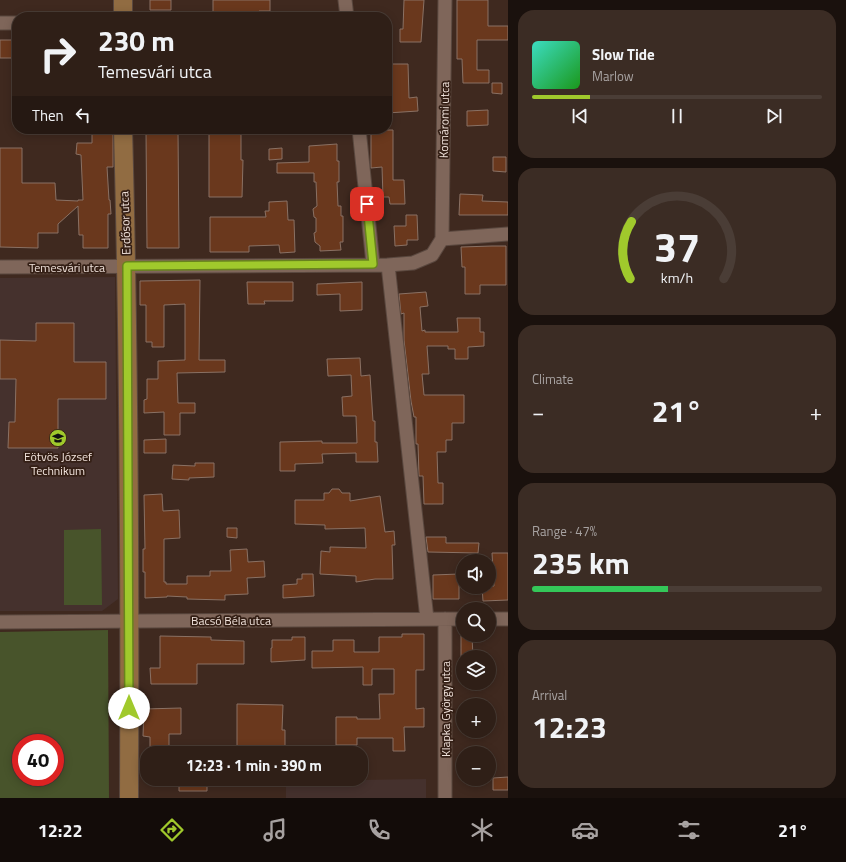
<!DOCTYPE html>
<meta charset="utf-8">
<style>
body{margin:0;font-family:"Titillium Web",sans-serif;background:#3b2c24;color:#f1f3f6;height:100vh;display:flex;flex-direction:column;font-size:15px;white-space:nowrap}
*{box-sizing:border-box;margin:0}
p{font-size:13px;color:#a7a2a1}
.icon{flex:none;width:22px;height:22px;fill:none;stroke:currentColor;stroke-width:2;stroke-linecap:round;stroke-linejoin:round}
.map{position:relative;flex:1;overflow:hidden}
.panel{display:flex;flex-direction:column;gap:10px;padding:10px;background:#1a110d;width:338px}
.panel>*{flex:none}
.hud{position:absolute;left:12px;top:12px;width:380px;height:122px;border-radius:16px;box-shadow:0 2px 10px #0003,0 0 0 1px #4a3d36;background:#2f1f17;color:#f1f3f6;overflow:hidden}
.controls{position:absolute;left:456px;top:554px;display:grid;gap:8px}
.controls a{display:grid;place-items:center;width:40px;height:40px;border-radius:50%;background:#2f1f17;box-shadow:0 2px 10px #0003,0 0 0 1px #4a3d36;font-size:20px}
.speed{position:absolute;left:12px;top:734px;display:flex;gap:8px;font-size:20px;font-weight:700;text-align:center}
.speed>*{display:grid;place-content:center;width:52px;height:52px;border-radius:50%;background:#2f1f17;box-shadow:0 2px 10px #0003,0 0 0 1px #4a3d36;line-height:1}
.speed .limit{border:6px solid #d22;background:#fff;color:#111}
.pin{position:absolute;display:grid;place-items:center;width:34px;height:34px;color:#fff;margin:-17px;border-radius:8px;box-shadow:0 2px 6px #0006}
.me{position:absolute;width:44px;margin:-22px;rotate:0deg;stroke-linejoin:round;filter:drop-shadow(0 0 3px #0008)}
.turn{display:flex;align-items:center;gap:14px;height:84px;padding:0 20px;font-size:18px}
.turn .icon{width:52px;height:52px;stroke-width:2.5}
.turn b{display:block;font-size:28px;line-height:34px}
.then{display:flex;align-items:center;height:38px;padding:0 20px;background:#0003;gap:8px;font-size:15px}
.big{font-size:30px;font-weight:700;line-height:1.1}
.panel .card{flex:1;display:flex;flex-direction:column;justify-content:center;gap:6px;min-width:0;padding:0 14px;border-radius:16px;background:#3b2c24}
.panel .dial{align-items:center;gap:0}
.dial svg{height:104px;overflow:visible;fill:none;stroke:#4a3d36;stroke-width:7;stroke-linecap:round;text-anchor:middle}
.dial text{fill:#f1f3f6;stroke:none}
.song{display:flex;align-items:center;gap:12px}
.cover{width:48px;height:48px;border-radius:6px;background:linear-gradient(135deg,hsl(170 70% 55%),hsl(120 70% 35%))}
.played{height:4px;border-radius:2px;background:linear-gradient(90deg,#a0c92c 20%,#4a3d36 20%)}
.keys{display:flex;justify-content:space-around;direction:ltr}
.heat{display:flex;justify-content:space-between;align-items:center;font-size:22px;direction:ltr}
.charge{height:6px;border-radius:3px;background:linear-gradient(90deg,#34c759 47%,#4a3d36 0)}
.trip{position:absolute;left:140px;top:746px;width:228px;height:40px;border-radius:16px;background:#2f1f17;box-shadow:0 2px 10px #0003,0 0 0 1px #4a3d36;font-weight:700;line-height:40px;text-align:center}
.menu{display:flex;height:64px;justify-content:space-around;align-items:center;background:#130c09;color:#a7a2a1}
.menu .icon{width:28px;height:28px}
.menu .active{color:#a0c92c}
.menu b{font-size:18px;color:#f1f3f6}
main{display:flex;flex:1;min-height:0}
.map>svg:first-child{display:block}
.education{fill:#45312d}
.green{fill:#48542b;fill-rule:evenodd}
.building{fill:#6a381d;stroke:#8a7164}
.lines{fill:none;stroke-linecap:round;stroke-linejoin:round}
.street-casing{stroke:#5a483f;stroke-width:15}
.secondary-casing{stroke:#5a483f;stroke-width:20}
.street{stroke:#7f665a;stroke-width:13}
.secondary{stroke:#916c42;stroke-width:18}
.route-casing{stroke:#68831d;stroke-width:10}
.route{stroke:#a0c92c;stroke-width:7}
.labels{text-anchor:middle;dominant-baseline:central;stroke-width:3.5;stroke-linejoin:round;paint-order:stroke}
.street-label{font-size:12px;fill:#f1e3dc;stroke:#341f15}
.poi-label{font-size:12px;fill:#f1e3dc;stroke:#341f15}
</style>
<main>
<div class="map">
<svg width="508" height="798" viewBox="0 0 508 798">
<rect width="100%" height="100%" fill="#3f291f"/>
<path class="education" d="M115 277 118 599 102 611H0V278Z
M426 779V798H286V781Z"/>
<path class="green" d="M101 529 102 605H64V530Z
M108 630 109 798H0V632ZM21 743H55V777H21Z"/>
<path class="building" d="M150 0H171V10H150Z
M213 0H270V11H259V16H240V12H213Z
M404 0H424L421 42H400V29H403Z
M457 0H488V26H508V40H477V70H489V83H463L462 59H457Z
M0 40H17V58H0Z
M387 64H408L409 98 417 97 418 111 387 113Z
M492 83H502V94L492 93Z
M488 110V125L467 126V111Z
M92 129H113V167H107L109 200H110L111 214H108V248H83V235H79L78 206 58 224V233H38V248L0 247V148H22V183H55L56 200 78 201V200H83L81 155 76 154 77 143H92Z
M158 129H172V131H178L179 248H147L146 131H158Z
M209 129H241V160H243L242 197H209Z
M371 130H393V180H404L405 204H390L389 197H383L382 167 371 168Z
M337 144V161H339V182H337L338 206H341V216H343V242H340L341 250 320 251V246L315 242 314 233 316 232V218L314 217 313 209 317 206 316 182H314V173H277V163L309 162V146Z
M282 148V159L269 160V149Z
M493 157H506V172L493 171Z
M460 194 483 195 482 201 508 202V215H459Z
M287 201 288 220H294L295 252 280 253 279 245 249 246V252H210V217H266L265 211H269V202Z
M406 215H417L418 240H407V245L395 246 394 226H406Z
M492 246H506V285H480V294H465V267H462L461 247Z
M200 280 199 360H225V372L177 373 178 403H195V413H180V435H164V412L144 413V400L147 399V379H158V361L185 360V304L164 305V347H152V342H146V305H140V281Z
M247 282H293V301H264L265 304H248Z
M362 282V310L340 311V294L317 295V284Z
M426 292 428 306 420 307 422 331 425 330V332H458L457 318H480V332H484V346L468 347V359H455V349H448V346H427L429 374H422L424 395H464V423H452V440H446V452H437L438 483H443V504H424L423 476H419L418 444H416V417H414L411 401 404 340V313L401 314 399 294Z
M36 323H74V362H106V399H58V448H8L9 422H15L16 379H0V340L36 341Z
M360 358 361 376 370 375 373 421H375V442H377L378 462H356V453L322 454 323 463 295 464V471H280V442L322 441V443H357L356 416H343L342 397 352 396 351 375 328 376 327 359Z
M166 439V453H144V440Z
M195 463H214V477L189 478V480L172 479 173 465 195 466Z
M332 489H339L342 493H350V501L380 496 385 532 394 531 395 545H392L393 579H375L356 582V576L320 574 321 551 330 552V547L366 548 365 528 325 529V525L295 524V500H324V493H329Z
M162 494 163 511 179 510 180 538 164 539V582H166V584H187V576H210V571H231L230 550 247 549 248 562 264 561 265 577 247 578 248 594 225 595V600L187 599V597L167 596V597L145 598V572H143V549H145L144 495Z
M227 528H237V538L227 537Z
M426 537H446V543H479L478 553 428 552Z
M492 553H508V600L483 601 482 587 494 586Z
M302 574H313L314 596 283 598V585L297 584V579H302Z
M459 574V599H433V575Z
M402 634H424V670H416V709L424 708V727H404L405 751H393V738H357V745H336V717H357V719H380L379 694H394V669H372V685H363V667L312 668V651H333V640H354V652H379V637H402Z
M160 636 211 637V640L244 641V664H197V684H151L150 668H160Z
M461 636H472L473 657H461Z
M292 637H305V660L271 662V648H272V640H292Z
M237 704 283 705 282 730H285V750L250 749V753H237Z
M181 708V734H169V753H150V737L143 736 144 709Z
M508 777V790H493V778Z
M179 779H207V791H179Z"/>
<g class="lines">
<defs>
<path id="street" d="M345 0 347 17
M0 23H17
M359 129 373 264
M442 239 445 0
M388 265 427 619
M0 267 388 265 413 263 432 255 442 239 508 234
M445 619V798
M489 619H508
M0 622 463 619"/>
<path id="secondary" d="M123 17V0
M123 129C129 352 130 575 129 798"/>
</defs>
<use href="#street" class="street-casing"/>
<use href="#secondary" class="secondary-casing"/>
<use href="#street" class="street"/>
<use href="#secondary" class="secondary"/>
</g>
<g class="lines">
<defs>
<path id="route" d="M129 708 127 266 373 264 367 204"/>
</defs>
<use href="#route" class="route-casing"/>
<use href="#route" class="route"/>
</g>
<defs>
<symbol id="school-disc" viewBox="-11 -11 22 22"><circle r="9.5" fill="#a0c92c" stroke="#341f15"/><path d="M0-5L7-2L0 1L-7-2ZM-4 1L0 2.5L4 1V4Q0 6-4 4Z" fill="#111"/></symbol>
</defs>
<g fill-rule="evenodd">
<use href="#school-disc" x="48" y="428" width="20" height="20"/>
</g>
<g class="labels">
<g class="street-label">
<text transform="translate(444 120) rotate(-89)">Komáromi utca</text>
<text transform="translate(125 223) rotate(-92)">Erdősor utca</text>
<text x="67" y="267">Temesvári utca</text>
<text x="231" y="620">Bacsó Béla utca</text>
<text transform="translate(445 709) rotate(-90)">Klapka György utca</text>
</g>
<g class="poi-label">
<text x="58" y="456">Eötvös József<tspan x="58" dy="14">Technikum</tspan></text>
</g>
</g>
</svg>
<div class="controls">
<a><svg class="icon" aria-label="sound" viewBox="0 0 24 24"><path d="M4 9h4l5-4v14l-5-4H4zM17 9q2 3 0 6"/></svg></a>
<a><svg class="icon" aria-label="search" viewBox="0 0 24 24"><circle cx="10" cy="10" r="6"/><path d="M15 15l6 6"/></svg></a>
<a><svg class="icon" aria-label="layers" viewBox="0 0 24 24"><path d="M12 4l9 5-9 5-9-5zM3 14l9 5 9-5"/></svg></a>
<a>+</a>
<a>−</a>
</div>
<div class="speed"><div class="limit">40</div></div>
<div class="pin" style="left:367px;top:204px;background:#d93025"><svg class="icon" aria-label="arrive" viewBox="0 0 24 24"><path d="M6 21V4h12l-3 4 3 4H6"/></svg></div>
<svg class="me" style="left:129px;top:708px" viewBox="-20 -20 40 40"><circle r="19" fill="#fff"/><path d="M0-13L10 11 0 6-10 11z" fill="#a0c92c"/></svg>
<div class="trip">12:23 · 1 min · 390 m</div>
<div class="hud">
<div class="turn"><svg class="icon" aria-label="right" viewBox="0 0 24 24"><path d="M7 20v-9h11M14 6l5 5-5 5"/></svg><div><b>230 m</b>Temesvári utca</div></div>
<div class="then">Then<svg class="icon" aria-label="left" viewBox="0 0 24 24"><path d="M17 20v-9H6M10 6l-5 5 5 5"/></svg></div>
</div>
</div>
<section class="panel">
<div class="card">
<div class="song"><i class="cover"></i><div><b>Slow Tide</b><p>Marlow</p></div></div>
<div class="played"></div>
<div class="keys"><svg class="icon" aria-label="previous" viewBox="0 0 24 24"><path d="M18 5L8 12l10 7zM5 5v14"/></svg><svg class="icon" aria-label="pause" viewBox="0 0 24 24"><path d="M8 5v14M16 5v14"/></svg><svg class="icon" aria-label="next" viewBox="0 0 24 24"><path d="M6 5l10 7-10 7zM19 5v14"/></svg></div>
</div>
<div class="card dial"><svg viewBox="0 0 100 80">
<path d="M14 69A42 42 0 1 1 86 69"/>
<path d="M14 69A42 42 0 0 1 15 25" stroke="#a0c92c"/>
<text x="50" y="56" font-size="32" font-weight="700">37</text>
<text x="50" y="72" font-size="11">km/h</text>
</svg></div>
<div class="card"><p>Climate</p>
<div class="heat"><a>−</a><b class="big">21°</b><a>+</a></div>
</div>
<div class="card"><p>Range · 47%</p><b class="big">235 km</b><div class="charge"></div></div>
<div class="card"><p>Arrival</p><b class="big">12:23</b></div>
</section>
</main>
<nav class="menu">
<b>12:22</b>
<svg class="icon active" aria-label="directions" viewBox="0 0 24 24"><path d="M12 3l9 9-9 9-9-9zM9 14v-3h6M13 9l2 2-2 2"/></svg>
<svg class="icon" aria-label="music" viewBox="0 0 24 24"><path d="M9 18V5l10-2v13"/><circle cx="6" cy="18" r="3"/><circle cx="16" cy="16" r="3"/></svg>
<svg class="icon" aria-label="phone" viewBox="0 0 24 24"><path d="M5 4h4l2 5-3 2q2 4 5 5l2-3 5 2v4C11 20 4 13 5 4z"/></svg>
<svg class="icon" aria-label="climate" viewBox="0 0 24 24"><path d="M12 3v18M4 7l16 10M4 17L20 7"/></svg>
<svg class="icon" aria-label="car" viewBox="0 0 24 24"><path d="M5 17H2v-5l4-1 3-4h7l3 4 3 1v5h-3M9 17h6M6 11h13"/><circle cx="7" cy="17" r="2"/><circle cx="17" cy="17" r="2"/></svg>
<svg class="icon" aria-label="filters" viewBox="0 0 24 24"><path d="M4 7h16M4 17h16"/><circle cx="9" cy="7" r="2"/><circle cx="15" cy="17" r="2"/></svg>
<b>21°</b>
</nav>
